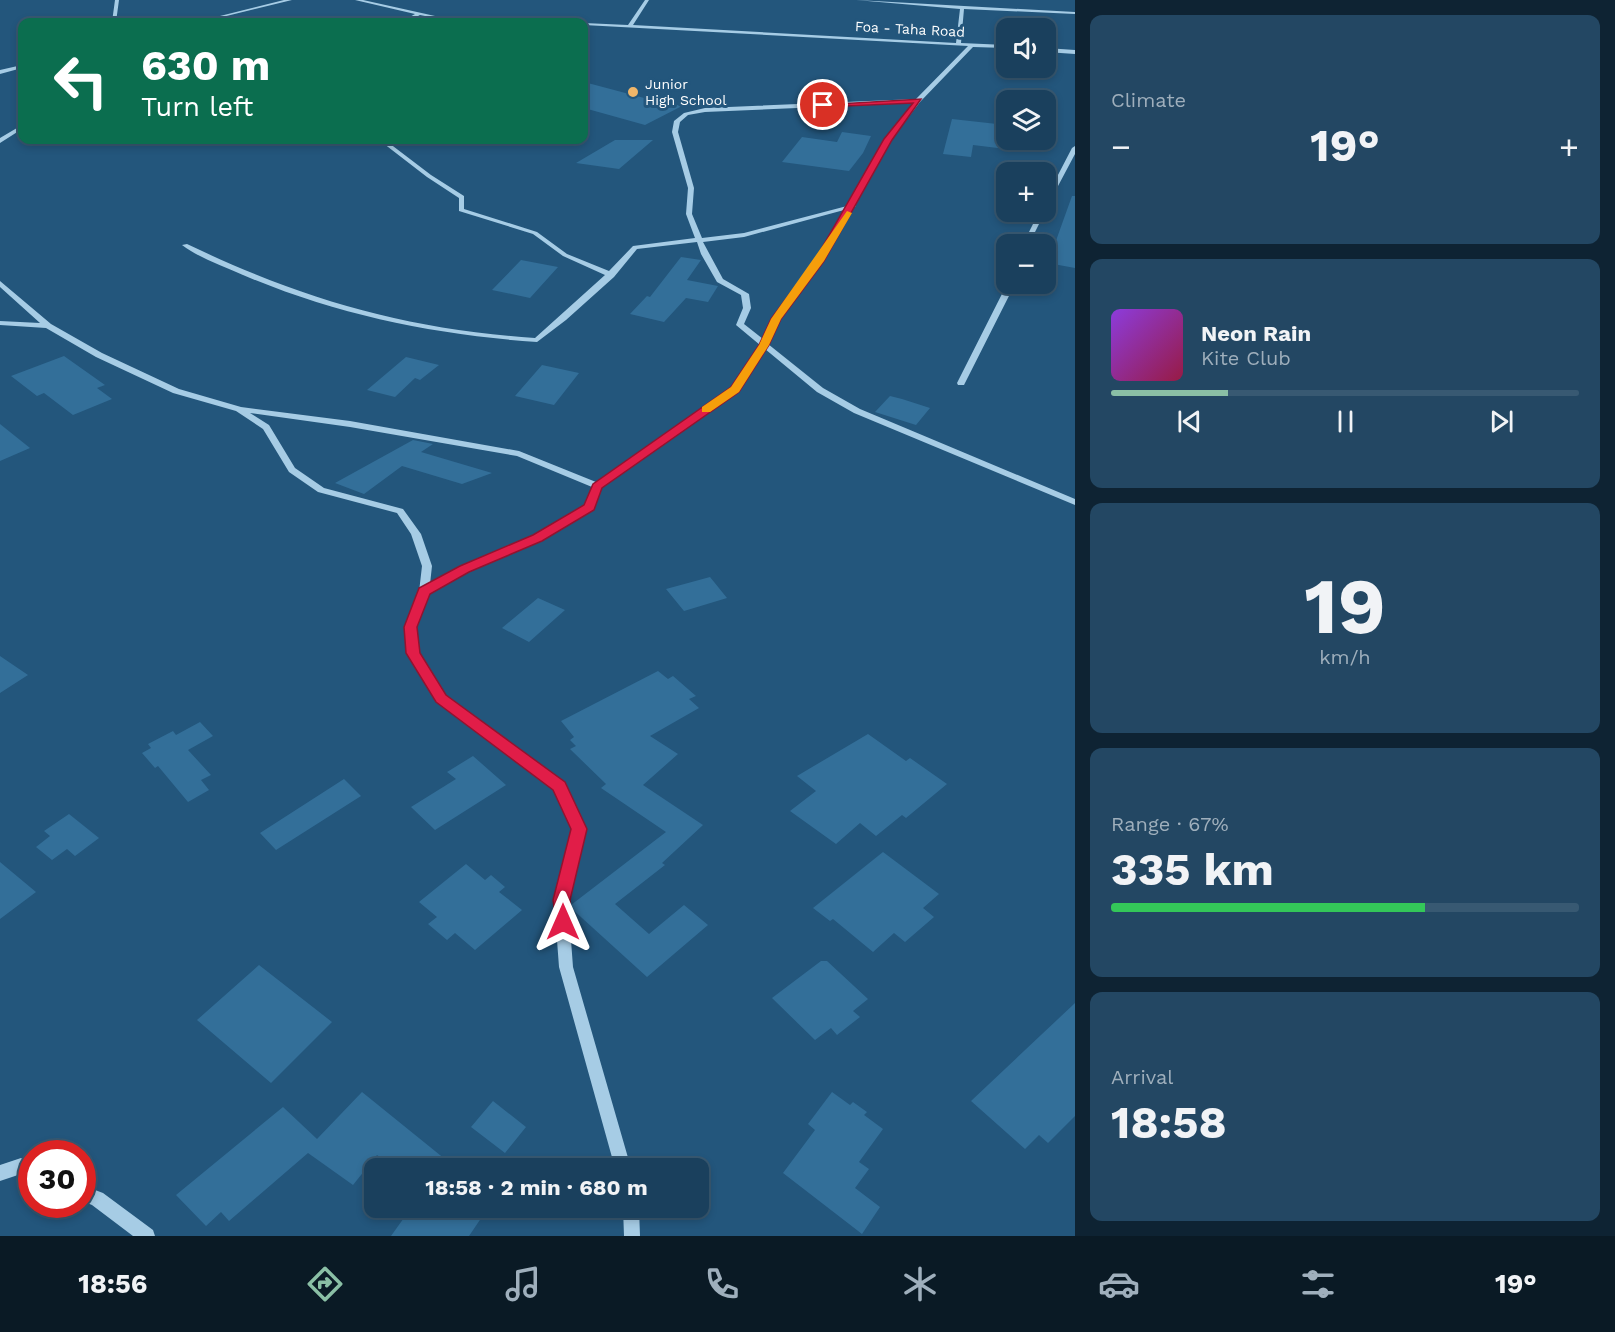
<!DOCTYPE html>
<meta charset="utf-8">
<style>
body{margin:0;font-family:"Work Sans",sans-serif;background:#234763;color:#f1f3f6;height:100vh;display:flex;flex-direction:column;font-size:22px;white-space:nowrap}
*{box-sizing:border-box;margin:0}
p{font-size:20px;color:#9fafbc}
.icon{flex:none;width:33px;height:33px;fill:none;stroke:currentColor;stroke-width:2;stroke-linecap:round;stroke-linejoin:round}
.map{position:relative;flex:1;overflow:hidden}
.panel{display:flex;flex-direction:column;gap:15px;padding:15px;background:#0e2333;width:540px}
.panel>*{flex:none}
.guide{position:absolute;left:18px;top:18px;width:570px;height:126px;border-radius:12px;box-shadow:0 3px 9px #0003,0 0 0 2px #385972;background:#0b6e4f;color:#fff;overflow:hidden}
.fabs{position:absolute;left:996px;top:18px;display:grid;gap:12px}
.fabs a{display:grid;place-items:center;width:60px;height:60px;border-radius:12px;background:#1a405d;box-shadow:0 3px 9px #0003,0 0 0 2px #385972;font-size:30px}
.speed{position:absolute;left:18px;top:1140px;display:flex;gap:12px;font-size:30px;font-weight:700;text-align:center}
.speed>*{display:grid;place-content:center;width:78px;height:78px;border-radius:50%;background:#1a405d;box-shadow:0 3px 9px #0003,0 0 0 2px #385972;line-height:1}
.speed .limit{border:9px solid #d22;background:#fff;color:#111}
.pin{position:absolute;display:grid;place-items:center;width:51px;height:51px;color:#fff;margin:-26px;border:3px solid #fff;border-radius:50%;box-shadow:0 2px 6px #0007}
.me{position:absolute;width:66px;margin:-33px;rotate:0deg;stroke-linejoin:round;filter:drop-shadow(0 0 4px #0008)}
.turn{display:flex;align-items:center;gap:21px;height:126px;padding:0 24px;font-size:27px}
.turn .icon{width:78px;height:78px;stroke-width:2.5}
.turn b{display:block;font-size:42px;line-height:51px}
.big{font-size:45px;font-weight:700;line-height:1.1}
.panel .tile{flex:1;display:flex;flex-direction:column;justify-content:center;gap:9px;min-width:0;padding:0 21px;border-radius:12px;background:#234763}
.panel .dial{align-items:center;gap:0}
.dial b{font-size:78px;line-height:1}
.song{display:flex;align-items:center;gap:18px}
.cover{width:72px;height:72px;border-radius:9px;background:linear-gradient(135deg,hsl(270 70% 55%),hsl(340 70% 35%))}
.played{height:6px;border-radius:3px;background:linear-gradient(90deg,#8abfa5 25%,#385972 25%)}
.keys{display:flex;justify-content:space-around;direction:ltr}
.heat{display:flex;justify-content:space-between;align-items:center;font-size:33px;direction:ltr}
.charge{height:9px;border-radius:4px;background:linear-gradient(90deg,#34c759 67%,#385972 0)}
.trip{position:absolute;left:364px;top:1158px;width:345px;height:60px;border-radius:12px;background:#1a405d;box-shadow:0 3px 9px #0003,0 0 0 2px #385972;font-weight:700;line-height:60px;text-align:center}
.tabs{display:flex;height:96px;justify-content:space-around;align-items:center;background:#0a1a25;color:#9fafbc}
.tabs .icon{width:42px;height:42px}
.tabs .current{color:#8abfa5}
.tabs b{font-size:27px;color:#f1f3f6}
main{display:flex;flex:1;min-height:0}
.map>svg:first-child{display:block}
.building{fill:#336f99}
.lines{fill:none;stroke-linecap:round;stroke-linejoin:round}
.minor{fill:#a6cce5;fill-rule:evenodd}
.route{fill:#e11d48;stroke:#92132f;stroke-width:1.5}
.slow{fill:#f59e0b}
.poi-dot{fill:#f0b669;stroke:#23567c;stroke-width:2}
.labels{text-anchor:middle;dominant-baseline:central;stroke-width:6;stroke-linejoin:round;paint-order:stroke}
.far-street-label{font-size:14px;fill:#fff;stroke:#23567c}
.far-poi-label{font-size:14px;fill:#fff;stroke:#23567c;text-anchor:start}
</style>
<main>
<div class="map">
<svg width="1075" height="1236" viewBox="0 0 1075 1236">
<rect width="100%" height="100%" fill="#23567c"/>
<path class="building" d="M584 82 648 99 682 106 645 125 584 108Z
M952 119 1006 125V149L973 145 971 157 943 154Z
M842 132 871 136 863 153 849 171 782 162 802 137 837 142Z
M615 140H653L619 169 576 163Z
M1072 196H1075V268L1048 263Z
M681 257 701 260 687 280 718 286 708 302 686 298 664 322 630 314 647 296 650 297Z
M521 260 558 267 530 298 492 290Z
M64 356 105 385 97 388 112 399 73 415 44 393 37 396 11 376Z
M406 357 439 365 420 380 415 378 395 397 367 390Z
M542 365 579 373 554 405 515 396Z
M890 396 902 399 930 408 916 425 875 412Z
M0 424 30 448 0 461Z
M413 440 433 444 421 452 492 473 462 484 402 466 364 494 335 483Z
M710 577 727 598 684 611 666 589Z
M538 598 565 610 529 642 502 628Z
M0 656 28 675 0 693Z
M658 671 668 679 673 676 696 696 689 699 699 708 650 736 678 754 643 785 703 825 662 863 665 865 615 904 649 934 684 905 708 925 647 977 571 908V905L666 832 601 788 606 784 570 749 576 746 570 740 574 737 561 721Z
M200 722 213 736 188 750 211 775 201 780 209 790 188 802 158 766 155 768 142 753 151 748 148 744 173 731 176 735Z
M868 734 906 761 910 758 947 784 906 818 902 815 876 836 860 823 836 844 790 811 816 791 797 776Z
M473 756 506 785 435 830 411 807 456 779 447 772Z
M344 779 361 796 276 850 260 833Z
M69 814 99 838 75 856 67 849 52 860 36 847 50 836 44 831Z
M883 852 939 894 923 908 934 917 905 942 894 933 873 952 833 919 830 921 813 908Z
M0 862 36 892 0 919Z
M466 864 485 880 491 875 505 887 499 892 522 910 475 950 455 933 447 940 428 924 437 917 419 902Z
M821 961H827L868 999 853 1011 860 1017 837 1035 831 1028 815 1040 772 998Z
M259 965 332 1022 271 1083 197 1020Z
M1075 1003V1116L1048 1143 1039 1135 1025 1149 971 1101Z
M362 1092 456 1168H394L377 1155 353 1185 308 1153 229 1221 221 1212 206 1226 176 1195 283 1107 317 1139Z
M832 1092 850 1105 853 1102 867 1112 864 1115 883 1129 859 1162 869 1169 855 1188 880 1207 862 1234 783 1173 815 1130 808 1124Z
M493 1101 526 1127 505 1153 471 1127Z
M411 1208H488L469 1236H391Z"/>
<g class="lines">
<path class="minor" d="M115 0H119L116 22H112Z
M284 0H292L202 22H196Z
M355 0H363L435 16 547 22 435 18 420 15 406 22H401L415 14Z
M645 0H649L633 25 956 43 960 9 856 0 1075 12V14L964 9 961 43 1006 45V48L973 47 920 102 891 140 854 204 856 206 852 208 823 261 780 319 768 344 823 388 860 409 1075 499V505L854 413 817 392 765 349 738 391 601 487 593 509 541 540 468 571 428 594 416 627 418 653 445 696 564 783 585 829 568 900 573 967 631 1168H615L559 967 554 900 573 829 555 789 437 702 408 653 406 627 419 592 422 566 411 534 397 513 318 492 289 472 263 429 236 411 173 393 96 357 46 328 0 325V321L40 323 0 287V281L51 324 102 353 179 389 241 407 350 421 519 451 596 482 732 387 760 345 736 325 743 308 741 295 717 282 701 254 697 242 637 249 614 277 566 320 537 342C435 335 337 315 243 275 223 266 199 258 182 245L187 244C304 300 405 329 535 338L605 275 563 256 533 234 459 211V198L427 177 379 140H385L431 175 464 196V209L537 232 567 254 609 271 633 246 695 238 686 214 688 188 672 132 674 121 684 113 705 108 916 99 968 46 584 25V23L628 25ZM914 103 885 139 847 206 744 233 702 238 692 214 694 188 678 132 680 122 688 115 705 112ZM844 210 816 261 772 319 763 339 744 324 751 308 749 294 723 279 703 242 744 237ZM250 413 350 427 517 456 592 487 586 506 535 536 460 567 430 584 432 566 421 534 403 509 324 488 295 468 269 425Z
M1046 48 1075 50V54L1046 52Z
M22 65V68L0 74V70Z
M22 125V129L0 143V138Z
M1075 146V154L1049 203 1046 205V198L1072 148Z
M1039 212H1045L1029 244H1023Z
M1007 284H1015L965 383 964 385H958L957 383Z
M21 1158 32 1163V1179L21 1174 0 1181V1165Z
M82 1185 103 1193 153 1230 155 1236H133L92 1205 82 1201Z
M623 1208H639L640 1236H624Z"/>
</g>
<path class="route" d="M921 99 892 140 824 261 781 319 769 345 739 392 602 488 594 510 542 541 469 572 430 594 417 627 420 653 446 695 565 782 587 829 570 900 572 922 569 927 563 930 557 927 553 900 571 829 553 790 436 702 406 653 404 627 419 588 460 566 533 535 584 505 593 484 731 387 759 345 771 319 815 260 884 139 913 103 823 107 820 105Z"/>
<path class="slow" d="M847 211 852 213 824 261 781 319 769 345 739 392 710 412H702V407L731 387 759 345 771 319Z"/>
<circle class="poi-dot" cx="633" cy="92" r="6"/>
<g class="labels">
<g class="far-street-label">
<text transform="translate(910 29) rotate(3)">Foa - Taha Road</text>
</g>
<g class="far-poi-label">
<text x="645" y="84">Junior<tspan x="645" dy="16">High School</tspan></text>
</g>
</g>
</svg>
<div class="fabs">
<a><svg class="icon" aria-label="sound" viewBox="0 0 24 24"><path d="M4 9h4l5-4v14l-5-4H4zM17 9q2 3 0 6"/></svg></a>
<a><svg class="icon" aria-label="layers" viewBox="0 0 24 24"><path d="M12 4l9 5-9 5-9-5zM3 14l9 5 9-5"/></svg></a>
<a>+</a>
<a>−</a>
</div>
<div class="speed"><div class="limit">30</div></div>
<div class="pin" style="left:823px;top:105px;background:#d93025"><svg class="icon" aria-label="arrive" viewBox="0 0 24 24"><path d="M6 21V4h12l-3 4 3 4H6"/></svg></div>
<svg class="me" style="left:563px;top:922px" viewBox="-20 -20 40 40"><path d="M0-17L14 15 0 8-14 15z" fill="#e11d48" stroke="#fff" stroke-width="4"/></svg>
<div class="trip">18:58 · 2 min · 680 m</div>
<div class="guide">
<div class="turn"><svg class="icon" aria-label="left" viewBox="0 0 24 24"><path d="M17 20v-9H6M10 6l-5 5 5 5"/></svg><div><b>630 m</b>Turn left</div></div>
</div>
</div>
<section class="panel">
<div class="tile"><p>Climate</p>
<div class="heat"><a>−</a><b class="big">19°</b><a>+</a></div>
</div>
<div class="tile">
<div class="song"><i class="cover"></i><div><b>Neon Rain</b><p>Kite Club</p></div></div>
<div class="played"></div>
<div class="keys"><svg class="icon" aria-label="previous" viewBox="0 0 24 24"><path d="M18 5L8 12l10 7zM5 5v14"/></svg><svg class="icon" aria-label="pause" viewBox="0 0 24 24"><path d="M8 5v14M16 5v14"/></svg><svg class="icon" aria-label="next" viewBox="0 0 24 24"><path d="M6 5l10 7-10 7zM19 5v14"/></svg></div>
</div>
<div class="tile dial"><b>19</b><p>km/h</p></div>
<div class="tile"><p>Range · 67%</p><b class="big">335 km</b><div class="charge"></div></div>
<div class="tile"><p>Arrival</p><b class="big">18:58</b></div>
</section>
</main>
<nav class="tabs">
<b>18:56</b>
<svg class="icon current" aria-label="directions" viewBox="0 0 24 24"><path d="M12 3l9 9-9 9-9-9zM9 14v-3h6M13 9l2 2-2 2"/></svg>
<svg class="icon" aria-label="music" viewBox="0 0 24 24"><path d="M9 18V5l10-2v13"/><circle cx="6" cy="18" r="3"/><circle cx="16" cy="16" r="3"/></svg>
<svg class="icon" aria-label="phone" viewBox="0 0 24 24"><path d="M5 4h4l2 5-3 2q2 4 5 5l2-3 5 2v4C11 20 4 13 5 4z"/></svg>
<svg class="icon" aria-label="climate" viewBox="0 0 24 24"><path d="M12 3v18M4 7l16 10M4 17L20 7"/></svg>
<svg class="icon" aria-label="car" viewBox="0 0 24 24"><path d="M5 17H2v-5l4-1 3-4h7l3 4 3 1v5h-3M9 17h6M6 11h13"/><circle cx="7" cy="17" r="2"/><circle cx="17" cy="17" r="2"/></svg>
<svg class="icon" aria-label="filters" viewBox="0 0 24 24"><path d="M4 7h16M4 17h16"/><circle cx="9" cy="7" r="2"/><circle cx="15" cy="17" r="2"/></svg>
<b>19°</b>
</nav>
